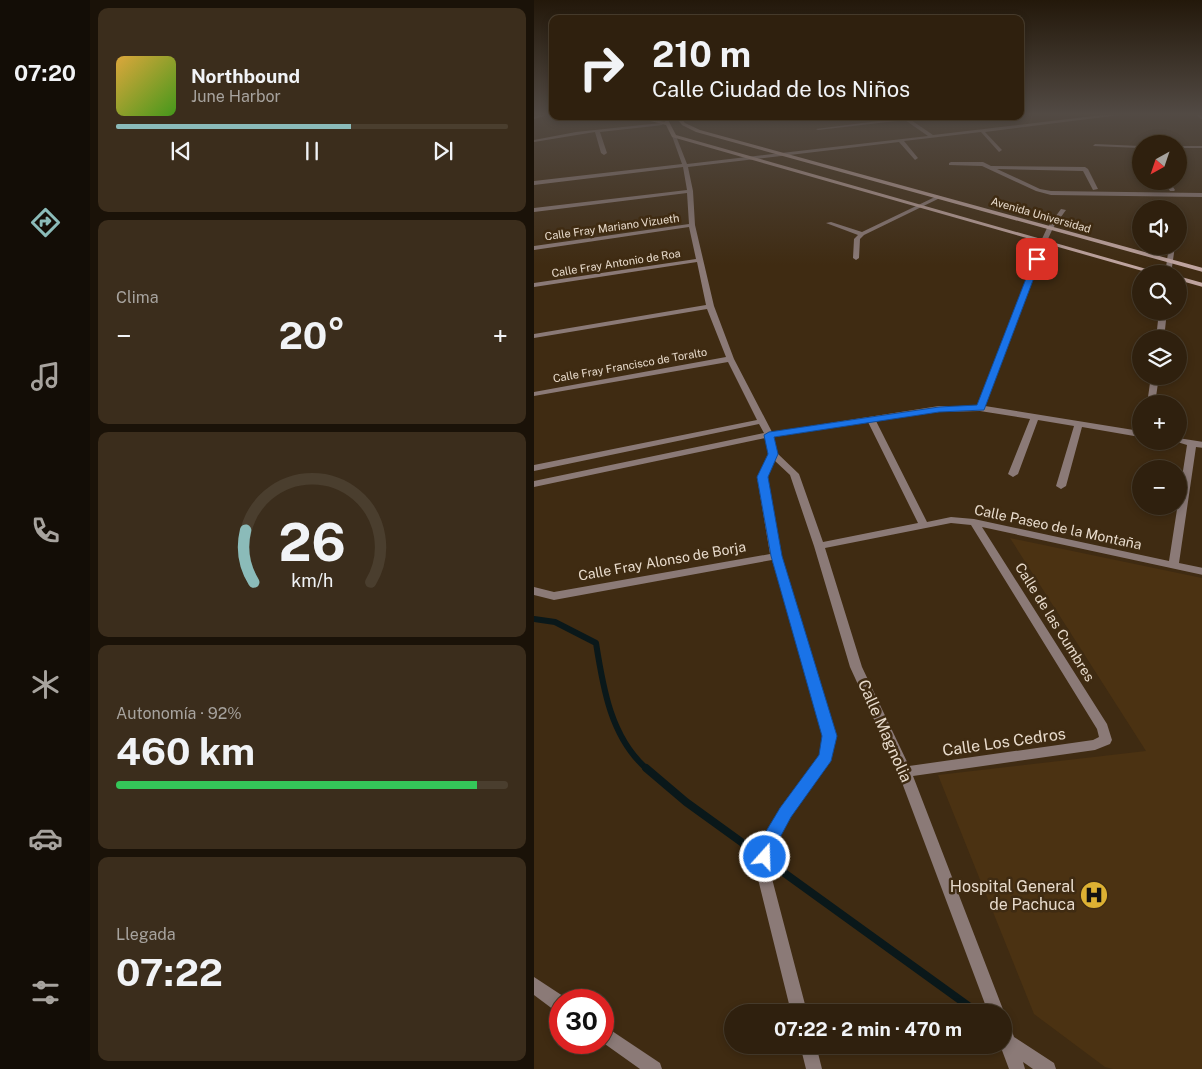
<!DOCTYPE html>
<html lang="es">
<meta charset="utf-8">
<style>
body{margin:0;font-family:"Public Sans",sans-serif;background:#3b2d1c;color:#f1f3f6;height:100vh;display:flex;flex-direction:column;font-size:19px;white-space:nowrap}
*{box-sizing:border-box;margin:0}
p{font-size:16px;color:#a7a39e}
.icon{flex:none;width:28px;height:28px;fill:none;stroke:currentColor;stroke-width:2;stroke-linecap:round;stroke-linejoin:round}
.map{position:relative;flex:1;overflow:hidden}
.details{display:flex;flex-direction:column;gap:8px;padding:8px;background:#1a1208;width:444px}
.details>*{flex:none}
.banner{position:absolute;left:15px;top:15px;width:475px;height:105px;border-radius:10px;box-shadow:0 2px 8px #0003,0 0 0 1px #4a3e2e;background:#2f200e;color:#f1f3f6;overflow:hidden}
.needle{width:32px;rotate:220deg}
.buttons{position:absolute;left:598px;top:135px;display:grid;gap:10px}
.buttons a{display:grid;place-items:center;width:55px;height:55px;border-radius:50%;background:#2f200e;box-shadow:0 2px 8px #0003,0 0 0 1px #4a3e2e;font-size:25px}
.speed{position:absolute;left:15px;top:989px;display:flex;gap:10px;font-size:25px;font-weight:700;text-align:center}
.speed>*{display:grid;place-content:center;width:65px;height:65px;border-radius:50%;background:#2f200e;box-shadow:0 2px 8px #0003,0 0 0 1px #4a3e2e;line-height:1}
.speed .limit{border:8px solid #d22;background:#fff;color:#111}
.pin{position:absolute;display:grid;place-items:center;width:42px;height:42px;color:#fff;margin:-21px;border-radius:10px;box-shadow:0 2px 8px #0006}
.me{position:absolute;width:55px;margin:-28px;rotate:20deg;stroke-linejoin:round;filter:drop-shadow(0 0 4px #0008)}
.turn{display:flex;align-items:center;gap:18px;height:105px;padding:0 20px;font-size:22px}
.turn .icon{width:65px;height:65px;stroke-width:2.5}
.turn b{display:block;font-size:35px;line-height:42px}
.big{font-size:38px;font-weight:700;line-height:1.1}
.details .widget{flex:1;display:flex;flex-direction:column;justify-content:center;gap:8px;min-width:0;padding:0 18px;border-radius:10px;background:#3b2d1c}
.details .dial{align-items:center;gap:0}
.dial svg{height:130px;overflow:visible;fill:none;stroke:#4a3e2e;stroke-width:7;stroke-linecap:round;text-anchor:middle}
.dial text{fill:#f1f3f6;stroke:none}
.song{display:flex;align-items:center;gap:15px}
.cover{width:60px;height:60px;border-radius:8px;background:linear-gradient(135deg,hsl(40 70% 55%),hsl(100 70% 35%))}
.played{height:5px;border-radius:2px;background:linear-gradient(90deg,#8bbbb9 60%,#4a3e2e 60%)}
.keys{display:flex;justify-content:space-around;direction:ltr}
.heat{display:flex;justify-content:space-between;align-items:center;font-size:28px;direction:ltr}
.charge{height:8px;border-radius:4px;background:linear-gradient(90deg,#34c759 92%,#4a3e2e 0)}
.trip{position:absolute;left:190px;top:1004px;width:288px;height:50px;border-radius:25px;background:#2f200e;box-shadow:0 2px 8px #0003,0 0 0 1px #4a3e2e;font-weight:700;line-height:50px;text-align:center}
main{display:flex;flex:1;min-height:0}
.tabs{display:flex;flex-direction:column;width:90px;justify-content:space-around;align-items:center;background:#130d06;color:#a7a39e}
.tabs .icon{width:35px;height:35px}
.tabs .selected{color:#8bbbb9}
.tabs b{font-size:22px;color:#f1f3f6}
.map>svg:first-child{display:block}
.built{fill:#4b3212}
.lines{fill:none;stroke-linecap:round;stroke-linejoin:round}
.stream-far1{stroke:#0a181a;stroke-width:6}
.stream{stroke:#0a181a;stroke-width:8}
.street{fill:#8b7a77;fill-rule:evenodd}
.secondary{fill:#bfa49f;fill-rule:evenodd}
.route{fill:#1a73e8;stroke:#114b97}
.labels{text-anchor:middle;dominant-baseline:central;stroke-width:5;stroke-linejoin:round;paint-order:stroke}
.far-street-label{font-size:11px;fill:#e8dbcc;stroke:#3f2b12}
.street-label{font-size:14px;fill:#e8dbcc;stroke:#3f2b12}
.near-street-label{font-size:16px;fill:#e8dbcc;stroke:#3f2b12}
.near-poi-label{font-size:16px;fill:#e8dbcc;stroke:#3f2b12;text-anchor:end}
</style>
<main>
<nav class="tabs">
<b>07:20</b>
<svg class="icon selected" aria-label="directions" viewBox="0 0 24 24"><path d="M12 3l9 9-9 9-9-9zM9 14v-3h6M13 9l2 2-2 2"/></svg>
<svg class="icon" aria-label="music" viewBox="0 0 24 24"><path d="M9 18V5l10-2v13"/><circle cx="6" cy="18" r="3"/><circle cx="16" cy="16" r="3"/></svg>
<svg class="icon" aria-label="phone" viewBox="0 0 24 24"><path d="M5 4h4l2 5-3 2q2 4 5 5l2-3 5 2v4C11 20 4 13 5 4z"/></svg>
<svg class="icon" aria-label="climate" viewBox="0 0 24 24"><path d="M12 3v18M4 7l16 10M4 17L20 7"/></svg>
<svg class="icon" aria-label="car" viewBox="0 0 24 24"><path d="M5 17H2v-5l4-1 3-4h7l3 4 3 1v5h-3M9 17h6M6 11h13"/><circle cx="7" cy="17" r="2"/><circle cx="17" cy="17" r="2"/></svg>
<svg class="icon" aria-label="filters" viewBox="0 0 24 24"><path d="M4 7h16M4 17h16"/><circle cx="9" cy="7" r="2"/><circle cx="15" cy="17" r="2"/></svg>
</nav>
<section class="details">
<div class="widget">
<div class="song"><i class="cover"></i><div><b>Northbound</b><p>June Harbor</p></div></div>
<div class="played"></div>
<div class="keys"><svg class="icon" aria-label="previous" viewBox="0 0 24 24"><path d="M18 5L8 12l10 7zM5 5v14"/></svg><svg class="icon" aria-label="pause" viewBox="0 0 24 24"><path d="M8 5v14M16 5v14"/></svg><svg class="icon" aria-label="next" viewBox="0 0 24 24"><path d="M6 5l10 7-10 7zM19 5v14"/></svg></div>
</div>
<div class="widget"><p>Clima</p>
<div class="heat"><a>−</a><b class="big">20°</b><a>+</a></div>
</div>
<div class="widget dial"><svg viewBox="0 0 100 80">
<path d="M14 69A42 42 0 1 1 86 69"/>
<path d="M14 69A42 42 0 0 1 9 37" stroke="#8bbbb9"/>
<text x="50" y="56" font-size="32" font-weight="700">26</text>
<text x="50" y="72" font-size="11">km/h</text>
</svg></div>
<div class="widget"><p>Autonomía · 92%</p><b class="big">460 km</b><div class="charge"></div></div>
<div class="widget"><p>Llegada</p><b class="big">07:22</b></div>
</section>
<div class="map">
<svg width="669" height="1069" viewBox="0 0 669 1069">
<rect width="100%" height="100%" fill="#3f2b12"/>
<path class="built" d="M476 538 668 578V1069H579L571 1067 500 1014 404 775 612 751Z"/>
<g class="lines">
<path class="stream-far1" d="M0 619 21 622 62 643C69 688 77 738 113 769"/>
<path class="stream" d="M112 768 152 802 440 1010"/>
<path class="street" d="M4 115H13L0 119V117Z
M568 115H586L451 132 468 150 465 152 447 132 370 141 384 158 381 160 365 142 154 167 159 191 161 225 180 306 200 359 238 432 405 406H443L507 241 513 228 527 209 532 210 519 228 513 241 451 406 606 431V437L548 427 532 486 527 489 522 486 540 426 504 420 484 474 479 477 474 474 496 419 446 411 405 412 342 421 393 522 417 517 440 519 635 561 653 445 640 441H644V438L669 442V448L662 447 645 563 669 568V575L448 527 573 724 578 740 576 744 561 750 379 776 470 1012 469 1015V1012H454L364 772 316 667 280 546 256 475 240 460 233 477 247 556 302 736 297 761 256 816 241 844 236 871 273 1012H257L222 871 229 839 246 808 286 755 290 736 238 560 20 600 0 595V587L20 592 236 554 223 477 235 454 231 438 0 487V481L230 433 225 424 0 471V465L223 420 194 362 0 396V392L192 357 173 309 0 338V334L172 305 163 262 0 287V283L162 259 155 227 0 250V246L155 224 153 193 0 212V208L153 190 149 167 0 185V181L148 164 138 136 140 135 142 136 153 164 394 136 371 120 284 130 282 129 368 118V116H397L377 120 399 135ZM334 422 384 523 289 542 265 474 243 453 240 437ZM417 523 437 525 563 729 565 737 559 740 375 766 328 667 291 548Z
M663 115H669V119H667Z
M127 123 129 125 66 132 73 153 70 155 67 153 61 132 0 142V140L42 132Z
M561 144 606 146V148L559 146Z
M644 146H669V148H644Z
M417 162H449L457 166 551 167 554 169 564 189 559 190 549 171 463 169 506 189 517 191 669 193V197L517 195 502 191 448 166 415 165V163Z
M629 181H635L641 190 640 191H636Z
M403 196 408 197 330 235 326 239 325 258 322 260 319 258 320 239 324 235 292 223 297 222 328 232Z
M644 211 647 213V216L644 218Z
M635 246H641L637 274H631Z
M625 311H633L630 339H622Z
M617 376H625L621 404H613Z
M0 977 32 998V1000H26V1012L20 1010 0 995Z
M469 1021 475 1023 480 1037 520 1063 522 1069H499L489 1062 491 1069H475L466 1045H469Z
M69 1025 126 1063 128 1069H106L68 1042Z
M266 1045H282L288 1069H272Z"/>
<path class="secondary" d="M97 116H106L131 122 128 116H132L142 135 630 274H619L138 137 132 125Z
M141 116H145L151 123 166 130 669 268V272L162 132 148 125Z
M644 276 669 283V287L644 280Z"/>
</g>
<linearGradient id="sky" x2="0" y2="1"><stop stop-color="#23180a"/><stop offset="0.43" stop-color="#524a44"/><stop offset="1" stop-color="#524a44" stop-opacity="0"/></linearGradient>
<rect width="669" height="265" fill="url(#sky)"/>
<path class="route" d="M500 258 507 259 450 410 405 412 240 437 244 454 234 477 248 556 303 736 297 761 257 817 242 845 236 863 231 865 225 863 223 857 228 838 246 808 285 755 288 736 237 556 223 477 234 454 230 435 235 432 405 407 443 405Z"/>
<defs>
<symbol id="hospital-disc" viewBox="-11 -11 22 22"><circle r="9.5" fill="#ddb133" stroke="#3f2b12"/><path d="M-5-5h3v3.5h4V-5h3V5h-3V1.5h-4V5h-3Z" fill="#111"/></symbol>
</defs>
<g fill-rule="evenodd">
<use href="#hospital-disc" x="544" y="879" width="32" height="32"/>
</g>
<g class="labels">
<g class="far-street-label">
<text transform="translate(507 215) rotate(16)">Avenida Universidad</text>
<text transform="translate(78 227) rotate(-8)">Calle Fray Mariano Vizueth</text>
<text transform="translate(82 263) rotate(-9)">Calle Fray Antonio de Roa</text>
<text transform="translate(96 365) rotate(-10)">Calle Fray Francisco de Toralto</text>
</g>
<g class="street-label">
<text transform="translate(524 527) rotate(12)">Calle Paseo de la Montaña</text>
<text transform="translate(128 561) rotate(-10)">Calle Fray Alonso de Borja</text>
<text transform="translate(521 622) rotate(58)">Calle de las Cumbres</text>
</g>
<g class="near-street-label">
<text transform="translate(351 731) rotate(66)">Calle Magnolia</text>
<text transform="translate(470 742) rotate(-8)">Calle Los Cedros</text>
</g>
<g class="near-poi-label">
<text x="541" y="886">Hospital General<tspan x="541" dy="18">de Pachuca</tspan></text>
</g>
</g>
</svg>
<div class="buttons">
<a><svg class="needle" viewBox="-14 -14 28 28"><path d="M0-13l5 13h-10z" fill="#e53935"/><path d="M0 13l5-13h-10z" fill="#a7a39e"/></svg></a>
<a><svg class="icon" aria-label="sound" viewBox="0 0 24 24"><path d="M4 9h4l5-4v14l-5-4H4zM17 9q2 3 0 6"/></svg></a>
<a><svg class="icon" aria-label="search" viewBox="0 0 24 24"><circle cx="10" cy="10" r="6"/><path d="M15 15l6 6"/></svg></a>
<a><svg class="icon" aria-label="layers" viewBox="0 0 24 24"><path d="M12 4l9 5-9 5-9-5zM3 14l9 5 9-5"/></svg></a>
<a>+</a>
<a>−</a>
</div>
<div class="speed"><div class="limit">30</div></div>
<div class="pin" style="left:503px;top:259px;background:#d93025"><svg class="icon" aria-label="arrive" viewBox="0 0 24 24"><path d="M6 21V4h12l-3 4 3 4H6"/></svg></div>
<svg class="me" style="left:231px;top:857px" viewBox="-20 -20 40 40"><circle r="17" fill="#1a73e8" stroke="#fff" stroke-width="3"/><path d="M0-11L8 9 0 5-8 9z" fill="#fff"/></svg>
<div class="trip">07:22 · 2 min · 470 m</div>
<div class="banner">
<div class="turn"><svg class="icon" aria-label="right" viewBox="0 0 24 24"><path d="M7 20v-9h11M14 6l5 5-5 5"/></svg><div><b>210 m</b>Calle Ciudad de los Niños</div></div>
</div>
</div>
</main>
